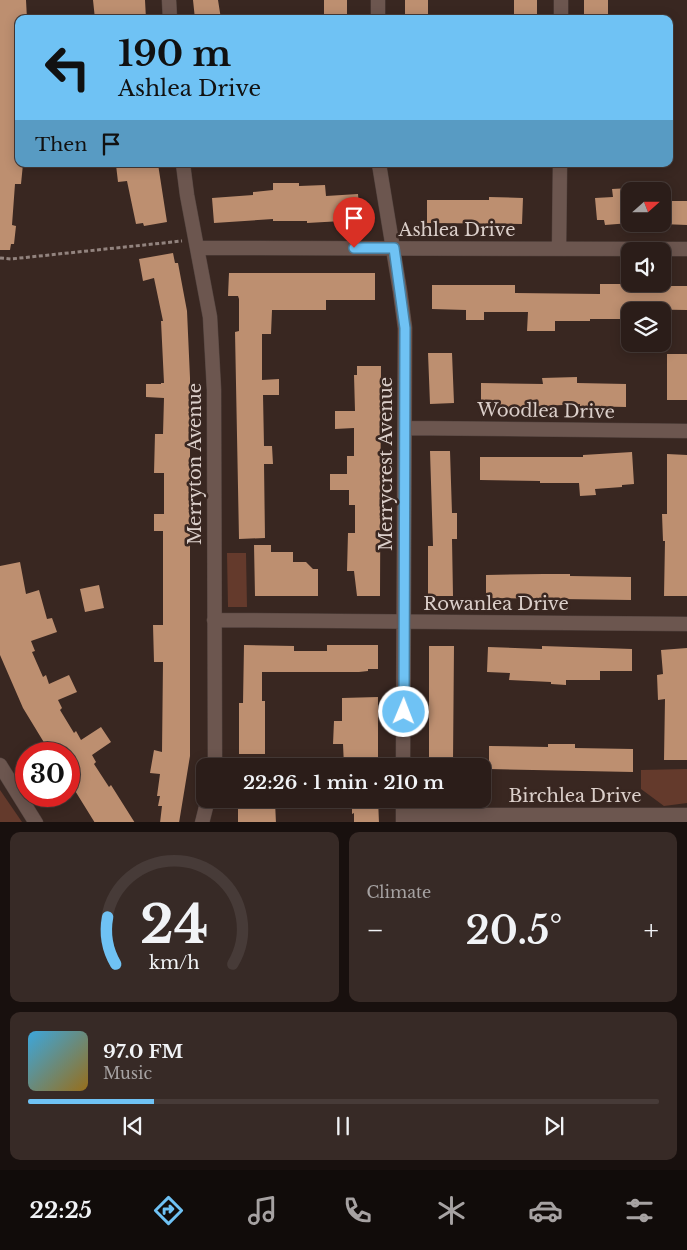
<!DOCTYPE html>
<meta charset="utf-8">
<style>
body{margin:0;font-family:"Libre Baskerville",serif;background:#372a26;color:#f1f3f6;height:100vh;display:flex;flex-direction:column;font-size:19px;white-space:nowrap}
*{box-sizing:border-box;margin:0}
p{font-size:16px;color:#a6a2a2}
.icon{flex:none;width:28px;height:28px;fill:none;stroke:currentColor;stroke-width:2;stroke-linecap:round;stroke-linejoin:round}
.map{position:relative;height:822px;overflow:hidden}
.side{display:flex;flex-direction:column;gap:10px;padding:10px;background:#18100e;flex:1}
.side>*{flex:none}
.guide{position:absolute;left:15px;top:15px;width:658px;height:152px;border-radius:10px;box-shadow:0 2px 12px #0003,0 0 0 1px #473b38;background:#6fc2f4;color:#111;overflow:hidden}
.needle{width:32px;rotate:69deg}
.tools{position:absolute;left:621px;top:182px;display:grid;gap:10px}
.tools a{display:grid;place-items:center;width:50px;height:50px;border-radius:10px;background:#2b1d19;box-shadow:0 2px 12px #0003,0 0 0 1px #473b38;font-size:25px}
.speed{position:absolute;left:15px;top:742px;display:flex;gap:10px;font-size:25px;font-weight:700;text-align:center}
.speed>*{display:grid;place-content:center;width:65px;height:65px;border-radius:50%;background:#2b1d19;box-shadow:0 2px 12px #0003,0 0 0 1px #473b38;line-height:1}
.speed .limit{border:8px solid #d22;background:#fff;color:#111}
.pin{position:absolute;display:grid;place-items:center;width:42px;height:42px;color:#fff;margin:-51px -21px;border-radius:50% 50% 50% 0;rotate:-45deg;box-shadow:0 0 5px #0007}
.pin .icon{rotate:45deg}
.me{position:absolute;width:55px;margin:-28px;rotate:1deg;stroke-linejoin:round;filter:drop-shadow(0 0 4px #0008)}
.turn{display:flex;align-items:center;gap:18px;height:105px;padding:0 20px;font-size:22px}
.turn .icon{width:65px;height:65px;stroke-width:2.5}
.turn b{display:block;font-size:35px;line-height:42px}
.then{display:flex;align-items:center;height:48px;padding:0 20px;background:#0003;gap:10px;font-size:19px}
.big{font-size:38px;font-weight:600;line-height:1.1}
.side .tile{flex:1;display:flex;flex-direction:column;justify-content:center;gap:8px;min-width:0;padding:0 18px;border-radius:10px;background:#372a26}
.side .dial{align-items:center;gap:0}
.dial svg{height:130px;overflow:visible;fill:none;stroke:#473b38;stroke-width:7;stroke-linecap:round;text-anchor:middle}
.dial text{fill:#f1f3f6;stroke:none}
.song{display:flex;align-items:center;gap:15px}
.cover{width:60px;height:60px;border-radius:8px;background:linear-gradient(135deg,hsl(200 70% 55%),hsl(40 70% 35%))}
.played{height:5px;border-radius:2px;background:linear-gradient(90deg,#6fc2f4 20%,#473b38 20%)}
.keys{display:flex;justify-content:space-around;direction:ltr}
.heat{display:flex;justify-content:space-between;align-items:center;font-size:28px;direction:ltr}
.side .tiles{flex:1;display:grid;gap:10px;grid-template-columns:1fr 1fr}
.tile:last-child{grid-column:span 2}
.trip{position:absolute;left:196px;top:758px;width:295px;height:50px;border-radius:10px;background:#2b1d19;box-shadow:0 2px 12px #0003,0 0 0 1px #473b38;font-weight:600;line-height:50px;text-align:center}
.menu{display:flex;height:80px;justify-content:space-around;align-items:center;background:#110c0a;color:#a6a2a2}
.menu .icon{width:35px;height:35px}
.menu .selected{color:#6fc2f4}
.menu b{font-size:22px;color:#f1f3f6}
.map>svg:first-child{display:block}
.green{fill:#643a2c}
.building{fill:#bd8f70}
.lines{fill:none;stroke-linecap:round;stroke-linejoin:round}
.minor-casing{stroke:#544540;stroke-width:15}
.tertiary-casing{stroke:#544540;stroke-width:15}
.path{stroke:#92837e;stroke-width:3;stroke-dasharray:4 2.5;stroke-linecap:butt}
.minor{stroke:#6c564f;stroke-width:14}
.tertiary{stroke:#6c564f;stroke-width:14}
.route-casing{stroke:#487e9f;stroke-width:12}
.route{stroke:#6fc2f4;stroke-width:9}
.labels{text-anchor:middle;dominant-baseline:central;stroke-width:5;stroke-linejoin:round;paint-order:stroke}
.street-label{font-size:18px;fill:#dbcfca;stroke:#392721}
</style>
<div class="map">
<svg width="687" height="823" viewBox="0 0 687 823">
<rect width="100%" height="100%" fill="#392721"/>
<path class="green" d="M227 553H246L247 607H228Z
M687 769V803L664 806 641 789V770Z
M0 790 22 822H0Z"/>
<path class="building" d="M0 0H26L27 19H19V122L16 158H19V164H23L21 184H15L12 225 16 226 14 244H11L10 250H0Z
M93 0H145L146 19H95Z
M193 0H218L221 19H195Z
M324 0H347V19H324Z
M405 0H428V19H405Z
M514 0H537V19H514Z
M584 0H608V19H584Z
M129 164H158L167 222 144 226 143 223 136 224 127 181 118 182 116 165Z
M273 183H299V186L325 185 326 196 358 194 360 220 307 223V221H273V219L214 223 212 198 253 195V192L273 190Z
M630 188V223L605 225 604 220H597L595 198 613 197 612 189Z
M489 197 523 198 522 224 427 223V200H489Z
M662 201H687V225L662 224Z
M173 253 175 263H178L187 311 190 378V756L179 823H160L162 806H158L160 796H157L160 774 150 773 154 750 162 752 163 662H154L153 625H163V531H154V514H164V473H154L155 434H163L164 398 146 397V384H161V383H164L161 321H163L154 278 143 281 139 259Z
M229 273H375V300H326V310H272L271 334H262V380L279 379V395H263L264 446H272L273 464H264L265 538 239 539 235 332 239 331V299L238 296H228Z
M600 284H626V286H687V310L626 309V319H590V321H555V331H527L528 312H484V320H466V310L432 309V285H515V293L600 294Z
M428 353H452L454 403 430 404Z
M667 354H687V400H667Z
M357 366H381L380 596H357L354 571H347L348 533H355V505H349V490H330V474H347V456H354V428L335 429V411H355L354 375H357Z
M577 377V383L626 384V407L580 406V404L527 407H481V383L543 384 542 378Z
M430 451H450L452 513H457V539H452L453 596H428V546H433Z
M632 452 634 484 622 485V487L595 489 596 495 580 496 579 483H540V481L480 480V457H583V455Z
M667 454 687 455V596H664L665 541H663L662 514H667Z
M254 545H271V552H293V562H306L313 569H318V596H255Z
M20 562 26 594 39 590 47 619 52 618 57 632 31 641 35 651 32 652 43 677 46 675 49 684 69 675 77 692 58 700 62 708 60 710 74 733 76 731 81 740 101 727 111 742 92 755 96 762 94 764 109 787 111 785 135 823H95L69 781V754H51L23 708 0 655V566Z
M544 574H570V576L631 577V600L486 598V575Z
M99 585 104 608 85 612 80 589Z
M244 645 294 646V651H327V645H378V669H368V671L359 672H262V701H265V754H239V703H243Z
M429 646H454L453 761H429Z
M542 646 632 649V671H600V680H566V685L551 684V682L509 680 510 673 487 672 488 647 542 649Z
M687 648V760H664L665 699 658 700 657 675 663 674 661 650Z
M378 697V766H344L343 744H333L334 721H342V698Z
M548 744H575V748L633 749V772L489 769V746L548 747Z
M352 799H378L379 823H354V813L352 814Z
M275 802 276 823H238V803Z"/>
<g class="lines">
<defs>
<path id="minor" d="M169 0 170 19
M378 19V0
M561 19V0
M183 164 187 195 210 317 214 390 215 766
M379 164 400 291 405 328 403 766
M198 248 687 249
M559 249 560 164
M405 428 687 431
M214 620 687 624
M403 815H687
M202 823 208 799
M403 823V799"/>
<path id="tertiary" d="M0 765 36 823"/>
</defs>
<use href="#minor" class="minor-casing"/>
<use href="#tertiary" class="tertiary-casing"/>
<path class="path" d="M0 258 11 259 182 241"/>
<use href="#minor" class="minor"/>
<use href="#tertiary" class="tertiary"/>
</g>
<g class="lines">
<defs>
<path id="route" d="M354 248H394L405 328 404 712"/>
</defs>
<use href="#route" class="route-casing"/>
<use href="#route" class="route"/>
</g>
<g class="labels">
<g class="street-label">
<text x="457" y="230">Ashlea Drive</text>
<text transform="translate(546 411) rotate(1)">Woodlea Drive</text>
<text transform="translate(195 464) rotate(-90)">Merryton Avenue</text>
<text transform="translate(386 464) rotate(-90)">Merrycrest Avenue</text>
<text x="496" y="604">Rowanlea Drive</text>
<text x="575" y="796">Birchlea Drive</text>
</g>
</g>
</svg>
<div class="tools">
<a><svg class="needle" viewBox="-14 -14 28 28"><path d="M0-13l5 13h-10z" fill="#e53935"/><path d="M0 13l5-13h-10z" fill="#a6a2a2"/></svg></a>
<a><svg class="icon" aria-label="sound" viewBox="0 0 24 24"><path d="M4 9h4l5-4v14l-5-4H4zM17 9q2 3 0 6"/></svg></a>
<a><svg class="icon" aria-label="layers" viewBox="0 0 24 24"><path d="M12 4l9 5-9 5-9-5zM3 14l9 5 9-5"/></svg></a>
</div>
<div class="speed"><div class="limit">30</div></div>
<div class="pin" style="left:354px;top:248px;background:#d93025"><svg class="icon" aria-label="arrive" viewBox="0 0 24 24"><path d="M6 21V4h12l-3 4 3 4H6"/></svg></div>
<svg class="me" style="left:404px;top:712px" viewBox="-20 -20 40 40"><circle r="17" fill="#6fc2f4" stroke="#fff" stroke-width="3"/><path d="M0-11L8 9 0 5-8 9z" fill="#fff"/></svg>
<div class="trip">22:26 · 1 min · 210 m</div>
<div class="guide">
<div class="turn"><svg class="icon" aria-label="left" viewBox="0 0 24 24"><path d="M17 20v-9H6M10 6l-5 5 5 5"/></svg><div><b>190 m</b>Ashlea Drive</div></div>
<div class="then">Then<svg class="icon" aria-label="arrive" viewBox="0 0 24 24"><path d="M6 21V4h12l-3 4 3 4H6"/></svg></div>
</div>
</div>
<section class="side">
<div class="tiles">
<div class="tile dial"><svg viewBox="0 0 100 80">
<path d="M14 69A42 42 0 1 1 86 69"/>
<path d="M14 69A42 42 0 0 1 9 40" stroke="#6fc2f4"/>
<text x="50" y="56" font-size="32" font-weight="700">24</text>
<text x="50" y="72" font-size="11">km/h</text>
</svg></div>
<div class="tile"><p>Climate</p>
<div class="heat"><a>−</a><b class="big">20.5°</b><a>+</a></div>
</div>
<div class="tile">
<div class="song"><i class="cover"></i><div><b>97.0 FM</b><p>Music</p></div></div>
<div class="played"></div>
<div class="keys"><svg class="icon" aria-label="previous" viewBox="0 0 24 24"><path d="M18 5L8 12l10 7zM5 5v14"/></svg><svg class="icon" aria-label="pause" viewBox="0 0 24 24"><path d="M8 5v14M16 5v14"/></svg><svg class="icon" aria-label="next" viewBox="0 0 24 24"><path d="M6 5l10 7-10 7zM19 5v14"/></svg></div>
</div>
</div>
</section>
<nav class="menu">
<b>22:25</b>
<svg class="icon selected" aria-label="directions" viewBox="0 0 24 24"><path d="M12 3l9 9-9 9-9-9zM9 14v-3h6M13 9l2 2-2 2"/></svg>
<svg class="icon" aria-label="music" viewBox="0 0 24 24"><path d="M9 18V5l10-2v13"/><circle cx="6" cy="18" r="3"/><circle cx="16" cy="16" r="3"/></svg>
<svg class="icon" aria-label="phone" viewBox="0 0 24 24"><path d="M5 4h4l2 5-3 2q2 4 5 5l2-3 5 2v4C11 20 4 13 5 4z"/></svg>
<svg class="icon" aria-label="climate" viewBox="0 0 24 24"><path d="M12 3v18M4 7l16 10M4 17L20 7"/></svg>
<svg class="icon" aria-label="car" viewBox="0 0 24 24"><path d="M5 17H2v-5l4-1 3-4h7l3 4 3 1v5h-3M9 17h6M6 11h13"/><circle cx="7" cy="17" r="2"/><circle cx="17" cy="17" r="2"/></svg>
<svg class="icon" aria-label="filters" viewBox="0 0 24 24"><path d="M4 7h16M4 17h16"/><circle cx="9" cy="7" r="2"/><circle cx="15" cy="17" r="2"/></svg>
</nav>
